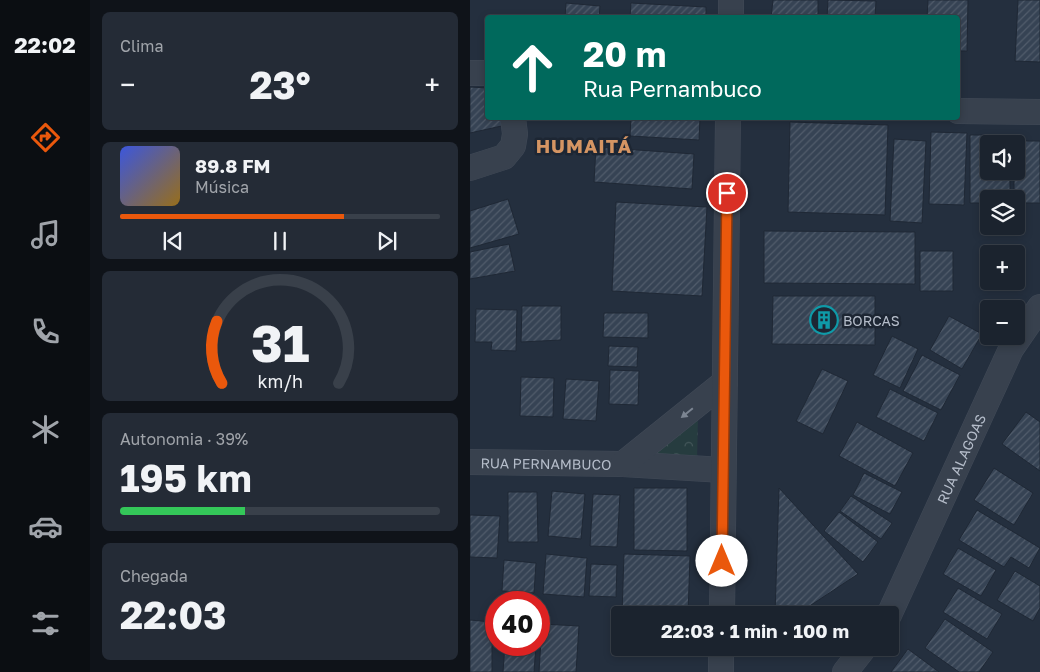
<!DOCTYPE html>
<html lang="pt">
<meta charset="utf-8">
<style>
body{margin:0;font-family:"Golos Text",sans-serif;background:#242b36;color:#f1f3f6;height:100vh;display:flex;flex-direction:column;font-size:19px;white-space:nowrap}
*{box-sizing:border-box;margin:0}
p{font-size:16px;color:#a0a4aa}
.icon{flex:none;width:28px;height:28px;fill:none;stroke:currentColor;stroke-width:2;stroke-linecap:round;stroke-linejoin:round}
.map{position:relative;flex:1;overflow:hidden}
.sheet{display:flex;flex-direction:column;gap:12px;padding:12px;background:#0f1319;width:380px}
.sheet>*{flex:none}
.banner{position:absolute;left:15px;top:15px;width:475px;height:105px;border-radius:5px;box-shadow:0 2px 8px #0003,0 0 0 1px #39404a;background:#00695c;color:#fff;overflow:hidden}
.controls{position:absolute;left:510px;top:135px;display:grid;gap:10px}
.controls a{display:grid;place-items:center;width:45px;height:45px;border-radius:5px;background:#1b232e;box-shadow:0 2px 8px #0003,0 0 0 1px #39404a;font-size:25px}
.speed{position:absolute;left:15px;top:591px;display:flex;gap:10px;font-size:25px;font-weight:700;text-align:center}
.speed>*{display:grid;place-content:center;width:65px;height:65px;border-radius:50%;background:#1b232e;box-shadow:0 2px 8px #0003,0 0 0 1px #39404a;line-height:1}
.speed .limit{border:8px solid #d22;background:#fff;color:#111}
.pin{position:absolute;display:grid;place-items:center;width:42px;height:42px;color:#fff;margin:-21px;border:2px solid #fff;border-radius:50%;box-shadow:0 1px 5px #0007}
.me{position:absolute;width:55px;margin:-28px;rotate:0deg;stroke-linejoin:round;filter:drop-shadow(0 0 4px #0008)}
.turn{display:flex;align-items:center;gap:18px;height:105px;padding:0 15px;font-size:22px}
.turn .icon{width:65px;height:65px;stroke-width:2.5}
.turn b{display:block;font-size:35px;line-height:42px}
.big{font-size:38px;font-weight:700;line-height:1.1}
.sheet .card{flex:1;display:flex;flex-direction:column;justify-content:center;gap:8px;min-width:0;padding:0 18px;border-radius:8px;background:#242b36}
.sheet .dial{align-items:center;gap:0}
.dial svg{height:130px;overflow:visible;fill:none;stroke:#39404a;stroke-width:7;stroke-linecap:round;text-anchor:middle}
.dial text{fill:#f1f3f6;stroke:none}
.song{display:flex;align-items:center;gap:15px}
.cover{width:60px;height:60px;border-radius:8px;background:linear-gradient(135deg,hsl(230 70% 55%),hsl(40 70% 35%))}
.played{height:5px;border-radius:2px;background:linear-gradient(90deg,#ea580c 70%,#39404a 70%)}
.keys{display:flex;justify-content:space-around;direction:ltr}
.heat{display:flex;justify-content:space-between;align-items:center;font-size:28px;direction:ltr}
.charge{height:8px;border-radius:4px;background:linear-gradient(90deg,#34c759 39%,#39404a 0)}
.trip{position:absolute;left:141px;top:606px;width:288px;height:50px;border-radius:5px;background:#1b232e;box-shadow:0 2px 8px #0003,0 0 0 1px #39404a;font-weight:700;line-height:50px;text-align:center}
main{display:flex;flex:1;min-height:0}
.dock{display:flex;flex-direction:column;width:90px;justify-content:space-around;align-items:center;background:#0b0e12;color:#a0a4aa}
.dock .icon{width:35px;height:35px}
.dock .active{color:#ea580c}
.dock b{font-size:22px;color:#f1f3f6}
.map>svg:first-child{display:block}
.forest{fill:url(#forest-crowns)}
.building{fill:url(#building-hatch);stroke:#1f2835}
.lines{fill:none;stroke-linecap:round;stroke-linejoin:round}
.minor-casing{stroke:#414a57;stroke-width:26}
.minor{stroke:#38414e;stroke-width:25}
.oneway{fill:#7c8592}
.route-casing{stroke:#983908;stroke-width:12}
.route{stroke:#ea580c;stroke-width:9}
.labels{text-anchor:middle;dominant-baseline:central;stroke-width:5;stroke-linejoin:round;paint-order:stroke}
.poi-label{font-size:14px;fill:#b4bcc9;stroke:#1d2633;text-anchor:start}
.street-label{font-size:14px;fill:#b4bcc9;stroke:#1d2633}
.district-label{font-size:19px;font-weight:bold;letter-spacing:1px;fill:#d59563;stroke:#1d2633}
</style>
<main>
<nav class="dock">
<b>22:02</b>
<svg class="icon active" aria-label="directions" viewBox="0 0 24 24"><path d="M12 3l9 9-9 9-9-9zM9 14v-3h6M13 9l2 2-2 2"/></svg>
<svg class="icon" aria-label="music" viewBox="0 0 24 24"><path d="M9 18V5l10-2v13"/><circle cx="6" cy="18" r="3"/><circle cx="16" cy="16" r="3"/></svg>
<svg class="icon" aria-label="phone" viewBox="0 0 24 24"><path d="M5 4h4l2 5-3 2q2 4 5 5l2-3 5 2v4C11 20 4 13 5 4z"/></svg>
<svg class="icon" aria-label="climate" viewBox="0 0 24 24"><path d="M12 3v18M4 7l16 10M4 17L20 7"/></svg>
<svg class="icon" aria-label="car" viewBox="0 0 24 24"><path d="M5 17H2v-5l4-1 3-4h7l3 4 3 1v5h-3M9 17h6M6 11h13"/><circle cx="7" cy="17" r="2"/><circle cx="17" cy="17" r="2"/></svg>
<svg class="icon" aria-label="filters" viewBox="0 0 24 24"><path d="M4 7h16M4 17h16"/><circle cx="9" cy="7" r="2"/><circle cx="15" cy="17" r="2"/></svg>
</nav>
<section class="sheet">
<div class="card"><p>Clima</p>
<div class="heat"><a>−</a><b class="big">23°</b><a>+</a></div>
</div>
<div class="card">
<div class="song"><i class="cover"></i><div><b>89.8 FM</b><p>Música</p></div></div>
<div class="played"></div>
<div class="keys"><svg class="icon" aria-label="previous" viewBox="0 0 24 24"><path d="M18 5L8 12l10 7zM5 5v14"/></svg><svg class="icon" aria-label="pause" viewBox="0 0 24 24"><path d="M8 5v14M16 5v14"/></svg><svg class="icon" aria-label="next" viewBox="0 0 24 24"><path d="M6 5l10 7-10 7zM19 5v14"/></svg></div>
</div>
<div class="card dial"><svg viewBox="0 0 100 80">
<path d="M14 69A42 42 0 1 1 86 69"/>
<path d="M14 69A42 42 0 0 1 11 31" stroke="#ea580c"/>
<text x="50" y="56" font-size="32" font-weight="700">31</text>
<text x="50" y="72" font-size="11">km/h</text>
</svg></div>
<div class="card"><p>Autonomia · 39%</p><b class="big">195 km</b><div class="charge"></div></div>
<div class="card"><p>Chegada</p><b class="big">22:03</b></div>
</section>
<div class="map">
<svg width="570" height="672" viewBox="0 0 570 672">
<defs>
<pattern id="forest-crowns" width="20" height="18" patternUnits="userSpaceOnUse" patternTransform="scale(1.25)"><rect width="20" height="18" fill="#263c3f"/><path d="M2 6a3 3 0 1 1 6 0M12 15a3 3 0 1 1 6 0" fill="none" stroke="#435659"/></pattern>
<pattern id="building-hatch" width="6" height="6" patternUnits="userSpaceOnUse" patternTransform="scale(1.25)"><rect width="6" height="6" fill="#364354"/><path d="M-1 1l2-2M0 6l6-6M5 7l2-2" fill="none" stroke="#515c6b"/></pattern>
</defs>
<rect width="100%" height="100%" fill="#242f3e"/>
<path class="forest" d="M228 415 227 461 179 458Z"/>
<path class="building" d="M303 0H348V18H301Z
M358 0 406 1 405 18H357Z
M458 0H498L497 51H488V18H457Z
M548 0H570V62L545 61Z
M96 3 130 6 129 18H95Z
M161 3 236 7V18H160Z
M0 87 18 88V118H36V125L0 133Z
M161 118H230L229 140 160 136Z
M320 122 418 125 415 215 318 212Z
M461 132 497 133 494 205 459 204Z
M500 135H540V144H519V171H540V199H519V203H500Z
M424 139 456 141 452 223 420 221Z
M544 141H570V203H546V199H544V171H546V144H544Z
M126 147 224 154 222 189 124 182Z
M38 199 49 234 0 248V211Z
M146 202 237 207 232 296 142 291Z
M294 231 445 232V284L294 283Z
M39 244 45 271 0 279V252Z
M450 251H483V291H450Z
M303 296H405V345L302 344Z
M52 306H91V340L51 342Z
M6 309 47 310 46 351 21 350 22 342H5Z
M134 313H178V338L133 337Z
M479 316 512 334 492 369 460 350Z
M422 336 448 349 430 388 403 375Z
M139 346 168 347 167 367 138 366Z
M452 355 490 375 471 410 433 391Z
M352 369 378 381 353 434 326 421Z
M140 370 169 371 168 405 139 404Z
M51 377 84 378 83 417 50 416Z
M96 379 129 381 126 421 93 419Z
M420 389 468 413 454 441 406 417Z
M556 412 570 422V471L532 444Z
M387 422 443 453 425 486 369 456Z
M524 468 563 493 544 525 504 500Z
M394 473 432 492 420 514 383 495Z
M164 488H217V551L164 550Z
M309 488 388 574 326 615H305Z
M82 491 115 494 111 539 78 536Z
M38 492H67L68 542H38Z
M123 494 150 495 147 547 120 546Z
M381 496 422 523 411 539 370 511Z
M507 510 570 548 559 568 541 557 534 567 489 540Z
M369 512 408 542 393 562 354 531Z
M0 515 30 516 27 558 0 557Z
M488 548 526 570 511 596 473 574Z
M76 554 117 558 114 597 73 594Z
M154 554 220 556 218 615H152Z
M34 560 66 563 64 593 32 591Z
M121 564 147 565 146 597 119 596Z
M545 571 570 586V608L563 621 527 600Z
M488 588 532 614 517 639 473 612Z
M475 619 523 652 509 672H489L455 648Z
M0 620 22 622V672H0Z
M72 624 109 626 106 672H69Z
M35 645H66L64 672H33Z
M438 649 469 672H421Z"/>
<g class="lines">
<defs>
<g id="minor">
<path d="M261 18V0"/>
<path d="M0 73H18"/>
<path d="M488 111 570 112"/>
<path d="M0 168 34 157 43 146 45 134 43 118"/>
<path id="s1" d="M0 462 153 464 253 470"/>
<path d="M153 464 255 382"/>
<path d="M252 615 258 118"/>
<path id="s2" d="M419 615 541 349 570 307"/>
<path d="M251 672V648"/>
<path d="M375 672 394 648"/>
</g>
</defs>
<use href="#minor" class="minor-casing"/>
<use href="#minor" class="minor"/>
</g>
<defs><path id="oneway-solid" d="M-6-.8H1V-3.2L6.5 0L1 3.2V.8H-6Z" transform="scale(1.25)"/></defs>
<use class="oneway" href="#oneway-solid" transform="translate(217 413) rotate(141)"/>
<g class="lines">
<defs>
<path id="route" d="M252 561 257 193"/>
</defs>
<use href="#route" class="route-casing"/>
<use href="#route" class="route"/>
</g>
<defs>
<symbol id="building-ring" viewBox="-11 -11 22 22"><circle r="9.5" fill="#1d2633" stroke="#0f9aa8" stroke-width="1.5"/><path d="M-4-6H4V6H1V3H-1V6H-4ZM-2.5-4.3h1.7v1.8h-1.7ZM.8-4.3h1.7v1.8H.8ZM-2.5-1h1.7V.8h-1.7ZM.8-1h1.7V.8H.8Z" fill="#0f9aa8"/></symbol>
</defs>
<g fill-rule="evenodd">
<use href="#building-ring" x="338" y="304" width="32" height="32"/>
</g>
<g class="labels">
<g class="poi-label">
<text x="373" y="320">BORCAS</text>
</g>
<g class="street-label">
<text stroke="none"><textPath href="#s2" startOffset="172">RUA ALAGOAS</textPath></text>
<text stroke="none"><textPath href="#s1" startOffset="76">RUA PERNAMBUCO</textPath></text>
</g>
<g class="district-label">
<text x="114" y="145">HUMAITÁ</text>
</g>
</g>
</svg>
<div class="controls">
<a><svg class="icon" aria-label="sound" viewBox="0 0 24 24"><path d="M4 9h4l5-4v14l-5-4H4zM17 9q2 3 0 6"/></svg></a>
<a><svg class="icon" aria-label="layers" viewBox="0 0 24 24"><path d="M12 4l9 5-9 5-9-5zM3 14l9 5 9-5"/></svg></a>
<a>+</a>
<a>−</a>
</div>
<div class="speed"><div class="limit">40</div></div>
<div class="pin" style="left:257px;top:193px;background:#d93025"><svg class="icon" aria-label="arrive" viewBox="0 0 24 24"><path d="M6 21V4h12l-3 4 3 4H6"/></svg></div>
<svg class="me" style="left:252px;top:561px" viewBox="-20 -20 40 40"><circle r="19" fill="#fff"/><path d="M0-13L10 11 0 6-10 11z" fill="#ea580c"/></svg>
<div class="trip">22:03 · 1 min · 100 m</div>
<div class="banner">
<div class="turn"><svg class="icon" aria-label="ahead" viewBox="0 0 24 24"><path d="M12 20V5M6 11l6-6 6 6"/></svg><div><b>20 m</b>Rua Pernambuco</div></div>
</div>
</div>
</main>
